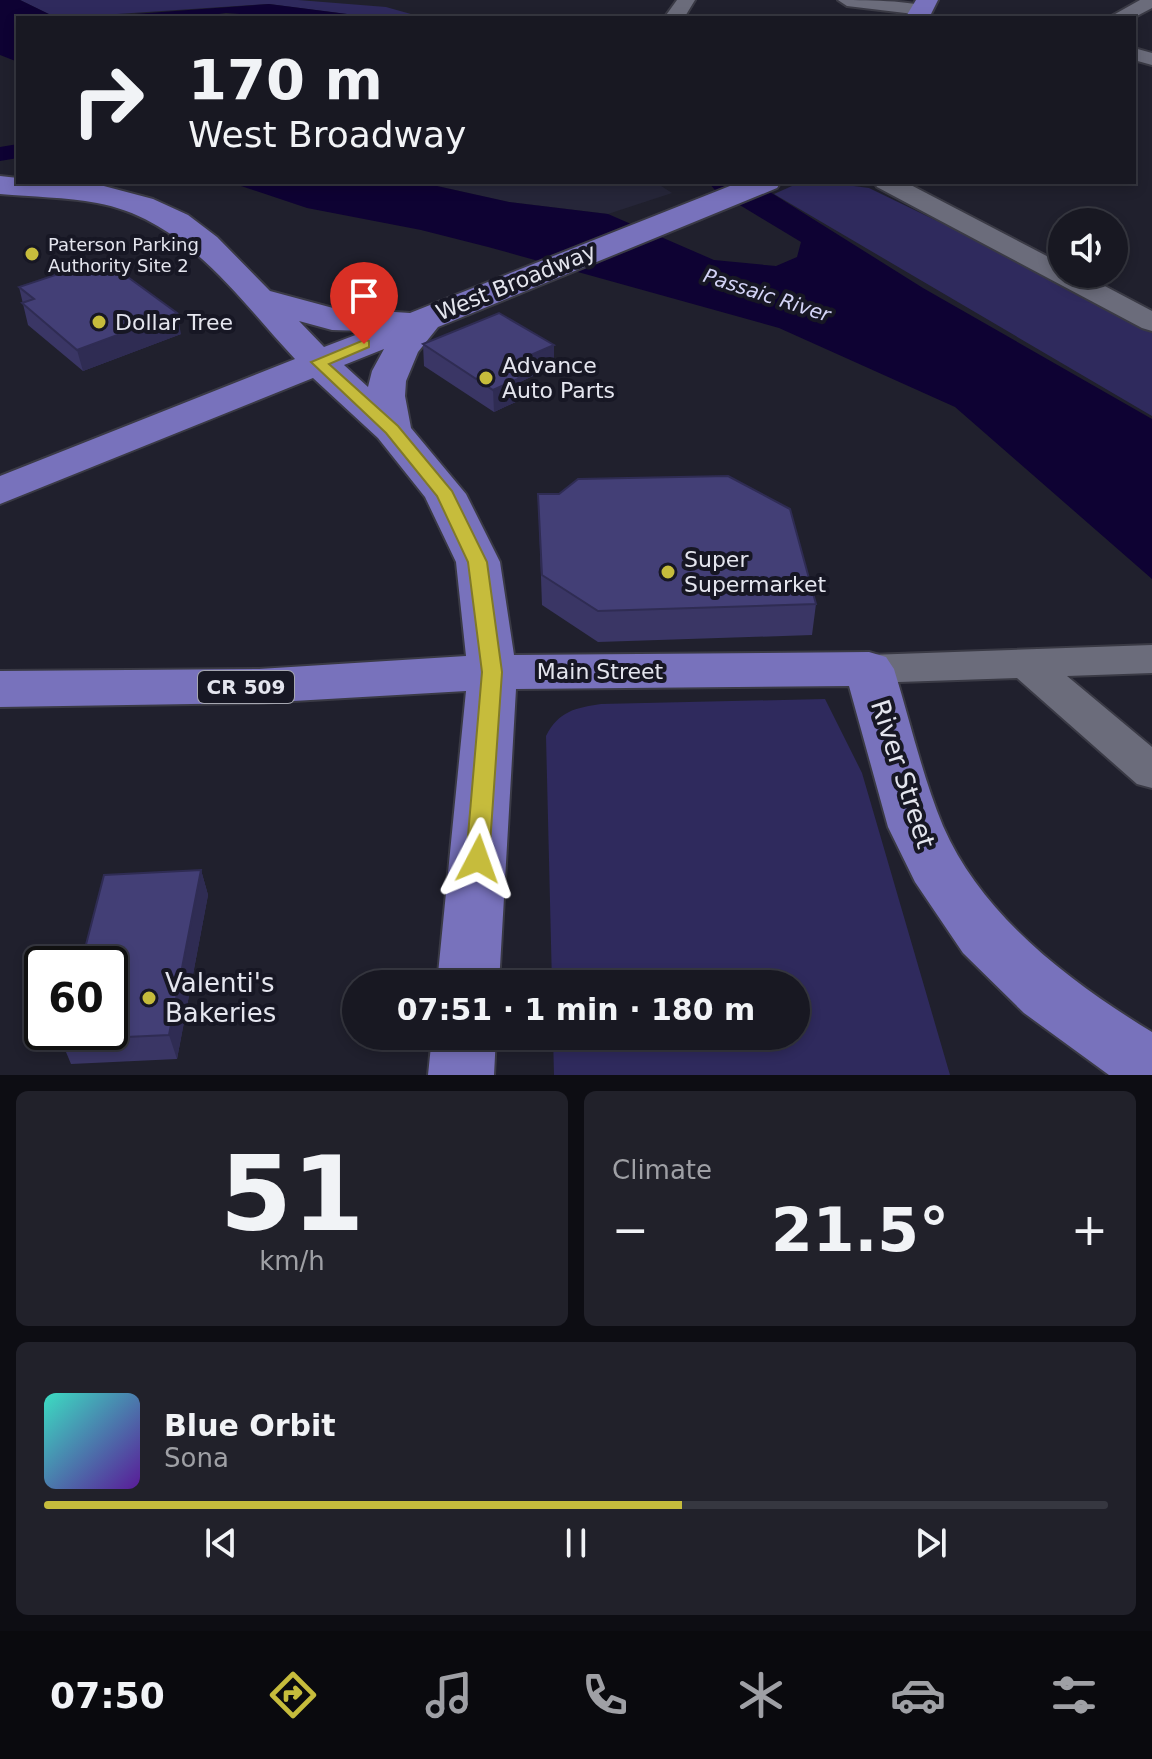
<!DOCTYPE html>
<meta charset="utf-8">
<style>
body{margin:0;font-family:"DejaVu Sans",sans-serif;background:#21212a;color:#f1f3f6;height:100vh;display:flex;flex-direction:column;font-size:30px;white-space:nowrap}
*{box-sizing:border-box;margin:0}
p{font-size:26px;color:#9fa0a5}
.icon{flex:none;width:44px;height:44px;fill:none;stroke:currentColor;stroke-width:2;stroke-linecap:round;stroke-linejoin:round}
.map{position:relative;height:1075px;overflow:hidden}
.panel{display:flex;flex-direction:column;gap:16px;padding:16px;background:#0d0d13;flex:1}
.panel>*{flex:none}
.banner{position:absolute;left:16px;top:16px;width:1120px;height:168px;border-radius:0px;box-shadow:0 4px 12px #0003,0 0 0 2px #363740;background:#181822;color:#f1f3f6;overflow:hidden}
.fabs{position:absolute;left:1048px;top:208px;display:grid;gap:16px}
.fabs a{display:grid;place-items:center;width:80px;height:80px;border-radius:50%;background:#181822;box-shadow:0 4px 12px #0003,0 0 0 2px #363740;font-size:40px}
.speed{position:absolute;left:24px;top:946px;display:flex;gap:16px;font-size:40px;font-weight:700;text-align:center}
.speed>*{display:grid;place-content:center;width:104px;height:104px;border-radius:50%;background:#181822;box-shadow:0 4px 12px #0003,0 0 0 2px #363740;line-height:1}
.speed .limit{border:4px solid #111;border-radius:12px;background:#fff;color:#111}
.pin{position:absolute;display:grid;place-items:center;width:68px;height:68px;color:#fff;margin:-82px -34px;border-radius:50% 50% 50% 0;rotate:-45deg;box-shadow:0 0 8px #0007}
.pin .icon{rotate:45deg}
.me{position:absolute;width:88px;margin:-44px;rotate:4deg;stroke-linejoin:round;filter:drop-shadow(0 0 6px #0008)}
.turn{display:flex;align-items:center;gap:28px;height:168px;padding:0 40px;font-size:36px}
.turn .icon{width:104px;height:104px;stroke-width:2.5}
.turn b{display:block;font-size:56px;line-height:68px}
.big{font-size:60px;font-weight:600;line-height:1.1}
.panel .card{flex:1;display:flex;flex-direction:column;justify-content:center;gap:12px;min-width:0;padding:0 28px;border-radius:12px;background:#21212a}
.panel .dial{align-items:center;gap:0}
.dial b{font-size:104px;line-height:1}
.song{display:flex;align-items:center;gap:24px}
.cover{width:96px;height:96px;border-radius:12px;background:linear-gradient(135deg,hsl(170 70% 55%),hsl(270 70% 35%))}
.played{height:8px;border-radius:4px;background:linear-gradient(90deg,#c6bc3c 60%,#363740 60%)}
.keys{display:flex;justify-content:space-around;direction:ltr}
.heat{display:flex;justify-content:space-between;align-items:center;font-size:44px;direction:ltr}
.panel .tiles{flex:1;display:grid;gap:16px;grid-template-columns:1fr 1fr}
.card:last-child{grid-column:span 2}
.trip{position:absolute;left:342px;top:970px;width:468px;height:80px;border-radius:40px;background:#181822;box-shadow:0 4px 12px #0003,0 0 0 2px #363740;font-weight:600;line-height:80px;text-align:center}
.dock{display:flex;height:128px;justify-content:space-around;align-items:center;background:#0a0a0e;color:#9fa0a5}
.dock .icon{width:56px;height:56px}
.dock .current{color:#c6bc3c}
.dock b{font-size:36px;color:#f1f3f6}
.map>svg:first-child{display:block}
.built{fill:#262639}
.green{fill:#2f2a5d}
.water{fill:#0e0233}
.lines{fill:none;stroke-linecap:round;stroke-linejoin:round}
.canal{fill:#0e0233;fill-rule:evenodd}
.minor-casing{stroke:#3a3a45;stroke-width:4}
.major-casing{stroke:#3a3a45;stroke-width:4}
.minor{fill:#6b6c7b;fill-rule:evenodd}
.major{fill:#7872bc;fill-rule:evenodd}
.wall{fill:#3a3665}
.shaded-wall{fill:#2f2c53}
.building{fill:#433f76;stroke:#2f2c53;stroke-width:2}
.route{fill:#c6bc3c;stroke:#817a27;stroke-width:2}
.poi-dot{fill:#c6bc3c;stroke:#171724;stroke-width:3}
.labels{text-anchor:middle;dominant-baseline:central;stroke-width:8;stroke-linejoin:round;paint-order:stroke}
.far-poi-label{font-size:18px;fill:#e4e5ee;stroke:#171724;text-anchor:start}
.far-water-label{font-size:20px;font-style:italic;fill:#d3d3f6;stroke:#171724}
.shield{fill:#171724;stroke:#a6a7b1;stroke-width:2}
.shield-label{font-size:20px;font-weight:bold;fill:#e4e5ee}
.street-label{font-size:22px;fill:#e4e5ee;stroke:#171724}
.poi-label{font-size:22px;fill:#e4e5ee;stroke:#171724;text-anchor:start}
.near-street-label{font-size:26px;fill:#e4e5ee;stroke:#171724}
.near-poi-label{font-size:26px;fill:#e4e5ee;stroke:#171724;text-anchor:start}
</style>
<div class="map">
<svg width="1152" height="1075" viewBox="0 0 1152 1075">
<rect width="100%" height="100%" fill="#20202d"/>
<path class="built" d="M419 182H655L672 193 608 214 509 202Z"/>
<path class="green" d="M20 0H298L386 7 425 18H378L269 4 57 18Z
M823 182 869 188 1024 263 1152 333V416L774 194 792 186Z
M825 699 862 773 950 1075H554L553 1036H796V984H552L546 736C559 711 575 708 601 704Z"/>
<path class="water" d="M0 0H20L57 18H18V62L0 55Z
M269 4 378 18H293L226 13 190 18H81Z
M229 182H419L509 202 608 214 714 260 776 266 797 257 801 242 715 190 708 182H754L923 288 1152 419V579L955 407 779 328 488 247 421 230 307 208Z"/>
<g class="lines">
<path class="canal" d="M18 144V158L0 161V147Z"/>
<defs>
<path id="minor" d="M677 0H695L684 18H664Z
M838 0C859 0 917 0 931 9L922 15 847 6Z
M1140 0H1152V8L1133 18H1108Z
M1134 48 1152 53V65L1134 60Z
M874 182H905L1062 264V274H1082L1152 311V331L1142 328 877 187Z
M1152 645V673L1067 676 1152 747V788L1137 784 1017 678 869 683 855 679 849 669 855 659 869 655Z"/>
<path id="major" d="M916 0H938L929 18H905Z
M0 176 18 178V182L100 185 153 199 188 215 217 237 270 291 333 308 410 313 740 182H781L777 188 438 327 418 352 406 381 405 396 411 428 466 494 500 562 514 655 869 652 886 657 894 669C910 721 922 775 943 826 982 916 1070 982 1152 1032V1075H1109L1024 1013 963 953 915 882 888 827 849 686 516 689 499 984H437L466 691 259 703 0 707V671L259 669 466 656 456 562 425 497 378 438 313 378 0 504V476L295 359C238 298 185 219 97 203 66 197 32 197 0 194ZM299 321 332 330 366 331 324 347ZM384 349 372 371 368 387 344 365Z
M432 1036H496L494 1075H428Z"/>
</defs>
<use href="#minor" class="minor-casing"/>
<use href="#major" class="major-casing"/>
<use href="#minor" class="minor"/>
<use href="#major" class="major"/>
</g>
<path class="wall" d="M19 287 181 334 83 371 28 325Z
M423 344 554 345V366L520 382V400L494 412 424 366Z
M538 494 816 604 812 635 598 642 542 605Z
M201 870 208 895 177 1059 71 1064 61 1040Z"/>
<path class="shaded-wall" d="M177 313 181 334 83 371 77 350Z
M554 345V366L520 382V400L494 412 493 390 503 367Z
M201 870 208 895 177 1059 169 1035Z"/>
<path class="building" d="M103 259 177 313 77 350 22 303 34 299 19 287Z
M499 313 554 345 503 367 520 378 493 390 423 344Z
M728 476 790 509 816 604 598 611 542 575 538 494H559L578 479Z
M201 870 169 1035 61 1040 63 1032H110V964H81L104 875Z"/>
<path class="route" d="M364 340 369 341V347L329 364 398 426 452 491 487 562 502 672 489 859 486 866 478 868 469 866 466 859 482 672 468 562 437 496 386 433 311 362Z"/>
<g class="poi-dot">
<circle cx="32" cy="254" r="8"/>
<circle cx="99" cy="322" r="8"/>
<circle cx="486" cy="378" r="8"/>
<circle cx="668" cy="572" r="8"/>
<circle cx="149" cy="998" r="8"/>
</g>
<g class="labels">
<g class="far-poi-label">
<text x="48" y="244">Paterson Parking<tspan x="48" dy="21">Authority Site 2</tspan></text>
</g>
<g class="far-water-label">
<text transform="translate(767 295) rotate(18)">Passaic River</text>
</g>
<rect class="shield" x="198" y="671" width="96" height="32" rx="6"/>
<g class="shield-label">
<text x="246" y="687">CR 509</text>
</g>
<g class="street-label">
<text transform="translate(516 282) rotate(-22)">West Broadway</text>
<text x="600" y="671">Main Street</text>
</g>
<g class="poi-label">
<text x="115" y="322">Dollar Tree</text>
<text x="502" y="365">Advance<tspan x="502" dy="25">Auto Parts</tspan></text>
<text x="684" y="559">Super<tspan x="684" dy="25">Supermarket</tspan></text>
</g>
<g class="near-street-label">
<text transform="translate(903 774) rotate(72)">River Street</text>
</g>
<g class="near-poi-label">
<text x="165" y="983">Valenti's<tspan x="165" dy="30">Bakeries</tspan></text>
</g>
</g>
</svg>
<div class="fabs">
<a><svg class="icon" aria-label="sound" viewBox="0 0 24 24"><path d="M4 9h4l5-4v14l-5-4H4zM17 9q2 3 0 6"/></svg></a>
</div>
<div class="speed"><div class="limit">60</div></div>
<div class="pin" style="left:364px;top:344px;background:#d93025"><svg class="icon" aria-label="arrive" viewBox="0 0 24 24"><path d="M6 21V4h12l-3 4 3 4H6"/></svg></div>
<svg class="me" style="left:478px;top:859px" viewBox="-20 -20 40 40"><path d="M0-17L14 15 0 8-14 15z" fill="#c6bc3c" stroke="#fff" stroke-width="4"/></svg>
<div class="trip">07:51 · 1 min · 180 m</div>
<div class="banner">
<div class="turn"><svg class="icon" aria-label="right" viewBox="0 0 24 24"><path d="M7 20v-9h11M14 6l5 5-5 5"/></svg><div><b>170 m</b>West Broadway</div></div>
</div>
</div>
<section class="panel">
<div class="tiles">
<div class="card dial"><b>51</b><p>km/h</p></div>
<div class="card"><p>Climate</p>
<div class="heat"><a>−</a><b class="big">21.5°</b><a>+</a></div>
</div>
<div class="card">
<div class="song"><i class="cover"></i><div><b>Blue Orbit</b><p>Sona</p></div></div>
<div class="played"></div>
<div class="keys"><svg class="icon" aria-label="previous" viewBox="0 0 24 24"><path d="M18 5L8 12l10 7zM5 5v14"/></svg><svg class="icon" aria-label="pause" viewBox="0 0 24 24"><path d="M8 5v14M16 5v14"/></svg><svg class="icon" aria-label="next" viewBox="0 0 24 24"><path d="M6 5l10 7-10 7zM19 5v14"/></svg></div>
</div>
</div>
</section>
<nav class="dock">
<b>07:50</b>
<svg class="icon current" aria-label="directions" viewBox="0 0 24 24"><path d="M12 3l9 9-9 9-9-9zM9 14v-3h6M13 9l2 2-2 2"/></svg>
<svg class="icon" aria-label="music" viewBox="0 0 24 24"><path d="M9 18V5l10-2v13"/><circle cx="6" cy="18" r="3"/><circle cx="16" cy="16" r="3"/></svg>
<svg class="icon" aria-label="phone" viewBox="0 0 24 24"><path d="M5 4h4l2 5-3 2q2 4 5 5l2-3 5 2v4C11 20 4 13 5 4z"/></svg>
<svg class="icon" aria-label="climate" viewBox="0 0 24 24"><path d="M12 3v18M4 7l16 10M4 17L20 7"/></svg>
<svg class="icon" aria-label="car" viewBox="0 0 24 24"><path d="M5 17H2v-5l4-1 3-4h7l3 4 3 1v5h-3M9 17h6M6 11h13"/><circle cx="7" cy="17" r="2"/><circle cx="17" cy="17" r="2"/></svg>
<svg class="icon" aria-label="filters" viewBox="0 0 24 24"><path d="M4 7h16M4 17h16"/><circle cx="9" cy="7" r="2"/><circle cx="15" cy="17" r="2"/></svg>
</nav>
